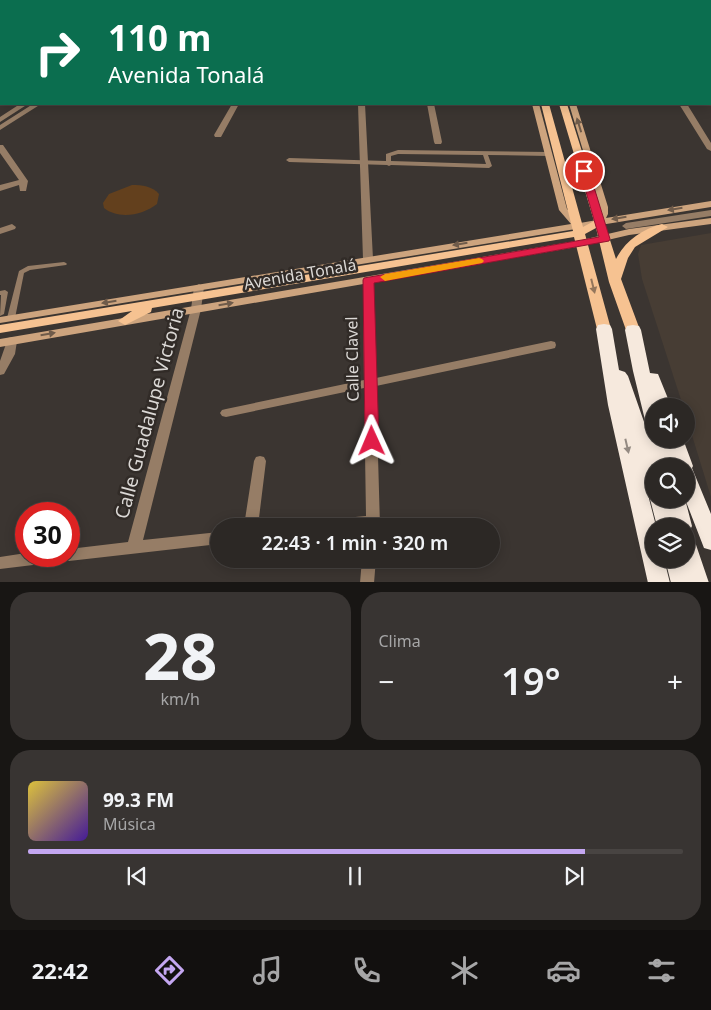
<!DOCTYPE html>
<html lang="es">
<meta charset="utf-8">
<style>
body{margin:0;font-family:"Noto Sans",sans-serif;background:#383432;color:#f1f3f6;height:100vh;display:flex;flex-direction:column;font-size:19px;white-space:nowrap}
*{box-sizing:border-box;margin:0}
p{font-size:16px;color:#a6a6a7}
.icon{flex:none;width:28px;height:28px;fill:none;stroke:currentColor;stroke-width:2;stroke-linecap:round;stroke-linejoin:round}
.map{position:relative;height:582px;overflow:hidden}
.drawer{display:flex;flex-direction:column;gap:10px;padding:10px;background:#181614;flex:1}
.drawer>*{flex:none}
.banner{position:absolute;left:0px;top:0px;width:711px;height:105px;box-shadow:0 2px 12px #0003,0 0 0 1px #484442;background:#0b6e4f;color:#fff;overflow:hidden}
.controls{position:absolute;left:645px;top:398px;display:grid;gap:10px}
.controls a{display:grid;place-items:center;width:50px;height:50px;border-radius:50%;background:#2c2825;box-shadow:0 2px 12px #0003,0 0 0 1px #484442;font-size:25px}
.speed{position:absolute;left:15px;top:502px;display:flex;gap:10px;font-size:25px;font-weight:700;text-align:center}
.speed>*{display:grid;place-content:center;width:65px;height:65px;border-radius:50%;background:#2c2825;box-shadow:0 2px 12px #0003,0 0 0 1px #484442;line-height:1}
.speed .limit{border:8px solid #d22;background:#fff;color:#111}
.pin{position:absolute;display:grid;place-items:center;width:42px;height:42px;color:#fff;margin:-21px;border:2px solid #fff;border-radius:50%;box-shadow:0 1px 5px #0007}
.me{position:absolute;width:55px;margin:-28px;rotate:359deg;stroke-linejoin:round;filter:drop-shadow(0 0 4px #0008)}
.turn{display:flex;align-items:center;gap:18px;height:105px;padding:0 25px;font-size:22px}
.turn .icon{width:65px;height:65px;stroke-width:2.5}
.turn b{display:block;font-size:35px;line-height:42px}
.big{font-size:38px;font-weight:600;line-height:1.1}
.drawer .widget{flex:1;display:flex;flex-direction:column;justify-content:center;gap:8px;min-width:0;padding:0 18px;border-radius:20px;background:#383432}
.drawer .dial{align-items:center;gap:0}
.dial b{font-size:65px;line-height:1}
.song{display:flex;align-items:center;gap:15px}
.cover{width:60px;height:60px;border-radius:8px;background:linear-gradient(135deg,hsl(50 70% 55%),hsl(260 70% 35%))}
.played{height:5px;border-radius:2px;background:linear-gradient(90deg,#c4a7f1 85%,#484442 85%)}
.keys{display:flex;justify-content:space-around;direction:ltr}
.heat{display:flex;justify-content:space-between;align-items:center;font-size:28px;direction:ltr}
.drawer .tiles{flex:1;display:grid;gap:10px;grid-template-columns:1fr 1fr}
.widget:last-child{grid-column:span 2}
.trip{position:absolute;left:210px;top:518px;width:290px;height:50px;border-radius:25px;background:#2c2825;box-shadow:0 2px 12px #0003,0 0 0 1px #484442;font-weight:600;line-height:50px;text-align:center}
.tabs{display:flex;height:80px;justify-content:space-around;align-items:center;background:#12100f;color:#a6a6a7}
.tabs .icon{width:35px;height:35px}
.tabs .selected{color:#c4a7f1}
.tabs b{font-size:22px;color:#f1f3f6}
.map>svg:first-child{display:block}
.built{fill:#473d34}
.green{fill:#63401d}
.lines{fill:none;stroke-linecap:round;stroke-linejoin:round}
.lane{fill:#967d66;fill-rule:evenodd}
.street{fill:#967d66;fill-rule:evenodd}
.secondary{fill:#cda47e;fill-rule:evenodd}
.primary{fill:#f6c291;fill-rule:evenodd}
.highway{fill:#f6e9dd;fill-rule:evenodd}
.oneway{fill:#6f5b4a}
.oneway2{fill:#94765c}
.oneway3{fill:#948a82}
.route{fill:#e11d48;stroke:#92132f}
.slow{fill:#f59e0b}
.labels{text-anchor:middle;dominant-baseline:central;stroke-width:5;stroke-linejoin:round;paint-order:stroke}
.street-label{font-size:16px;fill:#dbd8d5;stroke:#312b27}
.near-street-label{font-size:19px;fill:#dbd8d5;stroke:#312b27}
</style>
<div class="map">
<svg width="711" height="583" viewBox="0 0 711 583">
<rect width="100%" height="100%" fill="#3b3531"/>
<path class="built" d="M711 233V497L686 416V406H683L642 279 638 254 641 245Z"/>
<path class="green" d="M132 185C142 185 152 186 159 194L157 204C143 215 119 220 104 208L103 203 109 194Z"/>
<g class="lines">
<path class="lane" d="M710 49H711V52H710Z
M0 50H1V52H0Z
M398 150 549 152 552 154 549 156 488 155 492 166 489 168 391 165 389 166 387 165 289 162 286 160 289 158 386 161V154ZM398 154 483 155 486 164 391 161V156Z
M64 262 66 263 67 264 66 265 30 270 24 273 15 318 14 320H8L7 318 19 271 28 266Z
M5 290 8 292 4 314 0 316 1 295H0V291Z"/>
<path class="street" d="M619 0H625L626 1H620Z
M0 2H1V6H0Z
M0 17H1V21H0Z
M710 56H711V60H710Z
M0 63H1V67H0Z
M710 97H711V101H710Z
M20 104H28L0 122V117Z
M33 104H41L0 130V125Z
M232 104H239L221 137H215L214 135Z
M358 104H365L373 259 368 262 363 259Z
M427 104H434L442 142 441 144H435L434 142Z
M679 104H687L711 143V151L707 149Z
M0 145H3L28 181 26 191H20L19 185 0 191V185L19 180 0 153Z
M711 210V216L626 229 622 226 626 223Z
M12 224 16 227 15 229 0 234V228Z
M368 277 373 280 376 378 551 341 555 342 556 345 555 348 551 349 376 386 380 526H316L318 522 323 520 366 516 364 388 226 417 222 416 220 413 222 410 226 409 364 380 363 280Z
M199 284 204 287 201 309 143 540 219 532V544L69 561 64 559 58 562 0 569V557L26 553V556H69V549L128 542 191 309 194 287Z
M12 337 16 338 17 341 15 354 4 374 0 375V361L7 341 8 338Z
M260 456 264 457 266 461 258 526H244L254 461 256 457Z
M362 559H376L374 583H360Z"/>
<path class="secondary" d="M512 0H518V1H512Z
M536 0H542V1H536Z
M532 104H539L567 209 580 223 597 220 600 214V207L569 104H576L608 207V214L606 218 711 201V207L0 323V317L571 224 559 210Z
M711 218V224L629 235 582 246 0 347V339L582 240 629 229Z"/>
<path class="primary" d="M518 0H524V1H518Z
M529 0H535V1H529Z
M541 104H549L583 227 594 221 559 104H567L616 259C625 241 642 229 662 224L668 227 635 247 628 258 621 279 640 330 638 333H628L626 330 609 282 596 228 585 234 611 329 609 332H599L597 329 574 237 152 308 151 312 125 325 118 321 132 311 0 333V325L573 231Z"/>
<path class="highway" d="M604 324 610 325 612 329 619 370 625 372 628 376 650 439 654 433V439H683L693 466 692 468 711 514V550L704 548 685 499 686 466H654V487L647 485 644 479 656 526H654V559H664L670 583H648L608 405 596 329 598 325Z
M633 325 639 326 641 330 650 373 658 374 671 406H654V427L648 425 645 420 633 371 625 330 627 326Z
M653 493 654 499H685L692 526 689 532 686 533V526H657L650 499Z
M686 534 693 536 709 583H671L665 559H686Z"/>
</g>
<defs><path id="oneway-solid" d="M-6-.8H1V-3.2L6.5 0L1 3.2V.8H-6Z" transform="scale(1.25)"/></defs>
<g class="oneway">
<use href="#oneway-solid" transform="translate(579 125) rotate(-107)"/>
<use href="#oneway-solid" transform="translate(675 209) rotate(171)"/>
<use href="#oneway-solid" transform="translate(619 218) rotate(171)"/>
<use href="#oneway-solid" transform="translate(460 244) rotate(171)"/>
<use href="#oneway-solid" transform="translate(109 302) rotate(171)"/>
<use href="#oneway-solid" transform="translate(226 304) rotate(-10)"/>
<use href="#oneway-solid" transform="translate(48 334) rotate(-10)"/>
</g>
<use class="oneway2" href="#oneway-solid" transform="translate(593 286) rotate(76)"/>
<use class="oneway3" href="#oneway-solid" transform="translate(627 446) rotate(77)"/>
<path class="route" d="M584 168 589 171 610 239 609 241 374 283 379 441 377 445 372 446 367 445 365 441 363 280 364 278 599 237 580 171Z"/>
<path class="slow" d="M479 258 482 259 484 261 482 263 385 281 380 277 385 274Z"/>
<g class="labels">
<g class="street-label">
<text transform="translate(300 274) rotate(-10)">Avenida Tonalá</text>
<text transform="translate(352 359) rotate(-91)">Calle Clavel</text>
</g>
<g class="near-street-label">
<text transform="translate(149 413) rotate(-75)">Calle Guadalupe Victoria</text>
</g>
</g>
</svg>
<div class="controls">
<a><svg class="icon" aria-label="sound" viewBox="0 0 24 24"><path d="M4 9h4l5-4v14l-5-4H4zM17 9q2 3 0 6"/></svg></a>
<a><svg class="icon" aria-label="search" viewBox="0 0 24 24"><circle cx="10" cy="10" r="6"/><path d="M15 15l6 6"/></svg></a>
<a><svg class="icon" aria-label="layers" viewBox="0 0 24 24"><path d="M12 4l9 5-9 5-9-5zM3 14l9 5 9-5"/></svg></a>
</div>
<div class="speed"><div class="limit">30</div></div>
<div class="pin" style="left:584px;top:171px;background:#d93025"><svg class="icon" aria-label="arrive" viewBox="0 0 24 24"><path d="M6 21V4h12l-3 4 3 4H6"/></svg></div>
<svg class="me" style="left:372px;top:441px" viewBox="-20 -20 40 40"><path d="M0-17L14 15 0 8-14 15z" fill="#e11d48" stroke="#fff" stroke-width="4"/></svg>
<div class="trip">22:43 · 1 min · 320 m</div>
<div class="banner">
<div class="turn"><svg class="icon" aria-label="right" viewBox="0 0 24 24"><path d="M7 20v-9h11M14 6l5 5-5 5"/></svg><div><b>110 m</b>Avenida Tonalá</div></div>
</div>
</div>
<section class="drawer">
<div class="tiles">
<div class="widget dial"><b>28</b><p>km/h</p></div>
<div class="widget"><p>Clima</p>
<div class="heat"><a>−</a><b class="big">19°</b><a>+</a></div>
</div>
<div class="widget">
<div class="song"><i class="cover"></i><div><b>99.3 FM</b><p>Música</p></div></div>
<div class="played"></div>
<div class="keys"><svg class="icon" aria-label="previous" viewBox="0 0 24 24"><path d="M18 5L8 12l10 7zM5 5v14"/></svg><svg class="icon" aria-label="pause" viewBox="0 0 24 24"><path d="M8 5v14M16 5v14"/></svg><svg class="icon" aria-label="next" viewBox="0 0 24 24"><path d="M6 5l10 7-10 7zM19 5v14"/></svg></div>
</div>
</div>
</section>
<nav class="tabs">
<b>22:42</b>
<svg class="icon selected" aria-label="directions" viewBox="0 0 24 24"><path d="M12 3l9 9-9 9-9-9zM9 14v-3h6M13 9l2 2-2 2"/></svg>
<svg class="icon" aria-label="music" viewBox="0 0 24 24"><path d="M9 18V5l10-2v13"/><circle cx="6" cy="18" r="3"/><circle cx="16" cy="16" r="3"/></svg>
<svg class="icon" aria-label="phone" viewBox="0 0 24 24"><path d="M5 4h4l2 5-3 2q2 4 5 5l2-3 5 2v4C11 20 4 13 5 4z"/></svg>
<svg class="icon" aria-label="climate" viewBox="0 0 24 24"><path d="M12 3v18M4 7l16 10M4 17L20 7"/></svg>
<svg class="icon" aria-label="car" viewBox="0 0 24 24"><path d="M5 17H2v-5l4-1 3-4h7l3 4 3 1v5h-3M9 17h6M6 11h13"/><circle cx="7" cy="17" r="2"/><circle cx="17" cy="17" r="2"/></svg>
<svg class="icon" aria-label="filters" viewBox="0 0 24 24"><path d="M4 7h16M4 17h16"/><circle cx="9" cy="7" r="2"/><circle cx="15" cy="17" r="2"/></svg>
</nav>
